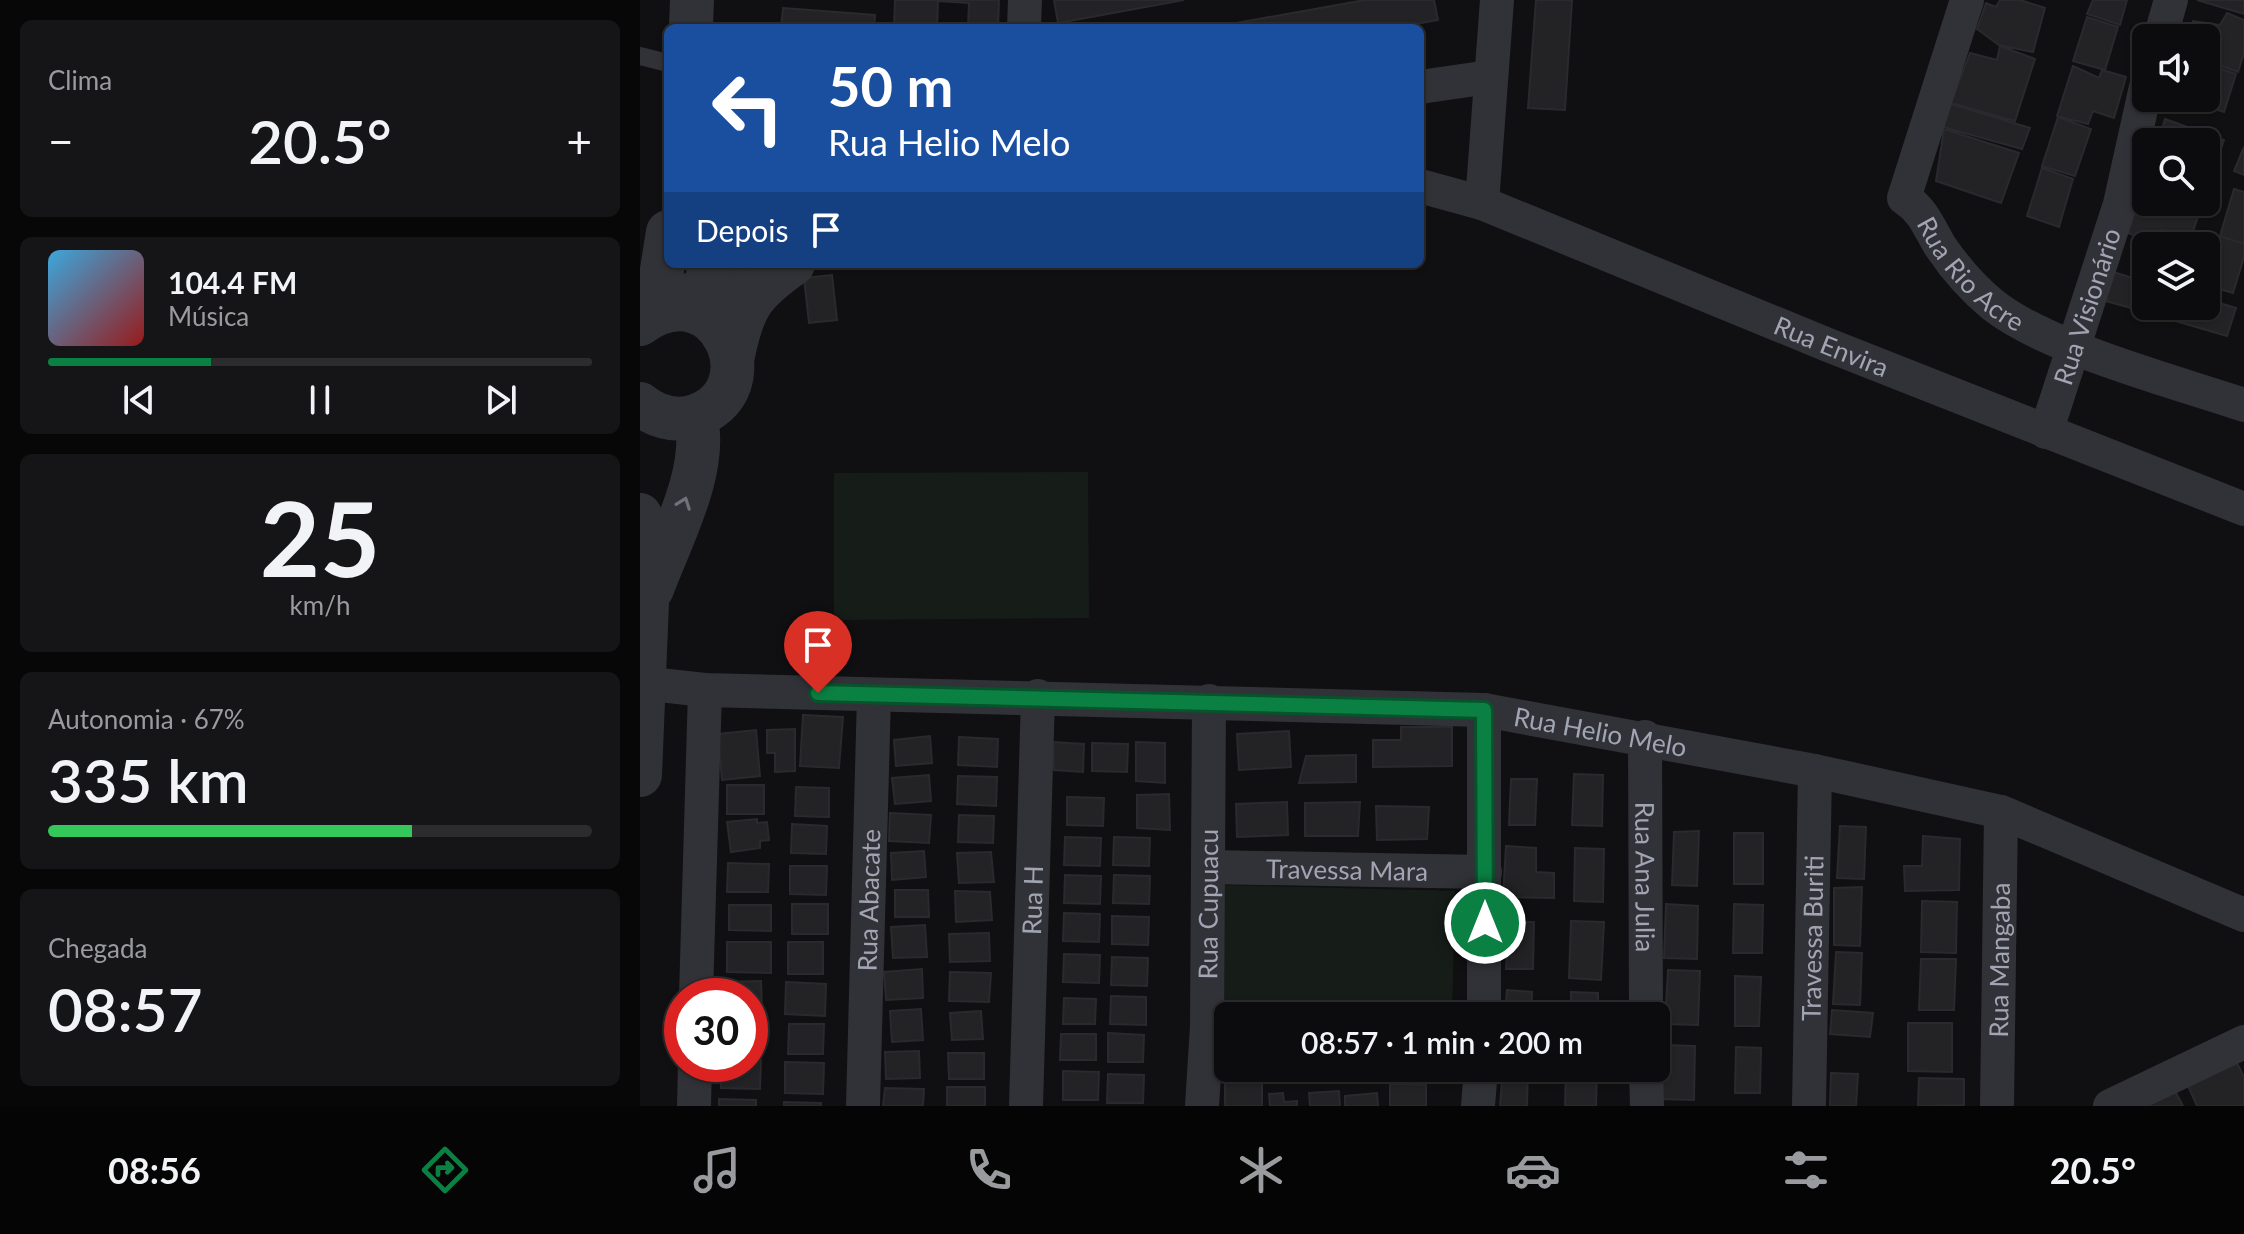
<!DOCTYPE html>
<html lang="pt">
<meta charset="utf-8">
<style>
body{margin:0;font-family:Lato,sans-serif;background:#151517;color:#f1f3f6;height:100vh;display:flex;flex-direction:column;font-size:30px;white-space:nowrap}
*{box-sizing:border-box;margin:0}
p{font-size:26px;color:#9a9b9e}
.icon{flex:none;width:44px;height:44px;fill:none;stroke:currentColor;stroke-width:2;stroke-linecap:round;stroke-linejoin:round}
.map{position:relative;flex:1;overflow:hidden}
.sheet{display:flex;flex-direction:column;gap:20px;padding:20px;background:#070708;width:640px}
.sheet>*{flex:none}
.hud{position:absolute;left:24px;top:24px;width:760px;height:244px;border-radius:12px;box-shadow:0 2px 6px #0004,0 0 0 2px #2c2c2e;background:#1a4fa0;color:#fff;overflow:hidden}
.fabs{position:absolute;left:1492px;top:24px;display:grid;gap:16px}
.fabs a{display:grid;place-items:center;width:88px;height:88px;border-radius:12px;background:#0c0c0e;box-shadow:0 2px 6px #0004,0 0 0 2px #2c2c2e;font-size:40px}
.speed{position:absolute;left:24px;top:978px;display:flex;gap:16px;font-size:40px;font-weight:700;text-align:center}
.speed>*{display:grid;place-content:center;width:104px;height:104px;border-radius:50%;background:#0c0c0e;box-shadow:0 2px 6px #0004,0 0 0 2px #2c2c2e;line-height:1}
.speed .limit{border:12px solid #d22;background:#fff;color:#111}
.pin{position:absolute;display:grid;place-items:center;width:68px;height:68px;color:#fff;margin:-82px -34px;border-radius:50% 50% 50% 0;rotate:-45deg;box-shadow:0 0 8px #0007}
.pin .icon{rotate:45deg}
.me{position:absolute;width:88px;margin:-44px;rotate:0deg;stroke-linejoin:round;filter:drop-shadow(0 0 6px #0008)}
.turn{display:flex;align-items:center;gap:28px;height:168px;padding:0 32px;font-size:36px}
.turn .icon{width:104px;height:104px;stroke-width:2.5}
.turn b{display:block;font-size:56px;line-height:68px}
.then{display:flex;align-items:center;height:76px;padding:0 32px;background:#0003;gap:16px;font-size:30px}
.big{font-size:60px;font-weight:600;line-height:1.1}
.sheet .tile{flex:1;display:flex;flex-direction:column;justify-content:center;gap:12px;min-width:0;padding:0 28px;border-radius:12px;background:#151517}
.sheet .dial{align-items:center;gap:0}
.dial b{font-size:104px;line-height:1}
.song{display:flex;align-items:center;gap:24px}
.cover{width:96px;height:96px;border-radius:12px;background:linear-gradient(135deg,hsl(200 70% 55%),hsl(0 70% 35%))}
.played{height:8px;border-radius:4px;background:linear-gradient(90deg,#0b8043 30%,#2c2c2e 30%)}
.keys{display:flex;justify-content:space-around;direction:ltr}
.heat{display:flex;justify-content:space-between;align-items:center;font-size:44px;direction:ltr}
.charge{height:12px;border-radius:6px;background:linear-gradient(90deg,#34c759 67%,#2c2c2e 0)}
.trip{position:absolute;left:574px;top:1002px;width:456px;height:80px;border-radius:12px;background:#0c0c0e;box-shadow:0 2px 6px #0004,0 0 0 2px #2c2c2e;font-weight:600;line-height:80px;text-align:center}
.tabs{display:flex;height:128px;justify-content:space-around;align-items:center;background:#050506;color:#9a9b9e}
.tabs .icon{width:56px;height:56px}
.tabs .selected{color:#0b8043}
.tabs b{font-size:36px;color:#f1f3f6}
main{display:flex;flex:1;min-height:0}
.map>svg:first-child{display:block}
.green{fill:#161d18}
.building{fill:#232326;stroke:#2a2a2e;stroke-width:2}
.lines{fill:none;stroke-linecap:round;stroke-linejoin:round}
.service{stroke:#313237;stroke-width:18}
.minor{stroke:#313237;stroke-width:34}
.tertiary{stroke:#313237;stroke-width:44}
.oneway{stroke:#6f717b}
.route-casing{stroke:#07532c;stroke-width:20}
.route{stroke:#0b8043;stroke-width:14}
.labels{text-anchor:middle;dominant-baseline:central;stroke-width:8;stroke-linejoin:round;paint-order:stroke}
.street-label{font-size:26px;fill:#a1a5b3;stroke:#0b0b0d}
</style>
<main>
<section class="sheet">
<div class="tile"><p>Clima</p>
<div class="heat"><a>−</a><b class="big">20.5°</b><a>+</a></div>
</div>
<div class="tile">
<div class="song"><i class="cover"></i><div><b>104.4 FM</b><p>Música</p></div></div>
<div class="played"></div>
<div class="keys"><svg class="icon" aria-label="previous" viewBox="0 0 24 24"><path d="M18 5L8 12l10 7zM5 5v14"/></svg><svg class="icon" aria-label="pause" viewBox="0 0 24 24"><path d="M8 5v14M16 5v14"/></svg><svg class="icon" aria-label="next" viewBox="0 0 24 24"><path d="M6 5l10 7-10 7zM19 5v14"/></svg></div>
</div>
<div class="tile dial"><b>25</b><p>km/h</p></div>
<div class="tile"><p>Autonomia · 67%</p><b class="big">335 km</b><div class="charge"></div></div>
<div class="tile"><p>Chegada</p><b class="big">08:57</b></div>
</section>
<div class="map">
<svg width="1604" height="1106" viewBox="0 0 1604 1106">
<rect width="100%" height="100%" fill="#101012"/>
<path class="green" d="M448 472 449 618 194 620V473Z
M582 885 815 891 812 1016 579 1012Z"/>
<path class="building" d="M255 0H359L358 28 328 26 329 3 298 1 297 28 254 27Z
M414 0H544L418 23Z
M725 0H794L798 20 753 28H568Z
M896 0H932L925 110 888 108Z
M1360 0H1380L1405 8 1393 52 1359 45 1337 29 1346 3 1356 7Z
M1453 0H1487L1480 25 1447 14Z
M1557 0H1604V14Z
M143 8 235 15 234 28H141Z
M1587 13 1604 20V53L1598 72 1566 61V38H1548L1553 21 1580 25Z
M1447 17 1478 27 1465 70 1433 61Z
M1360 46 1395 59 1375 121 1311 103 1330 53 1357 60Z
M1569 65 1596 74 1584 112 1538 98H1566Z
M1433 66 1459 78 1462 70 1486 77 1474 118 1453 111 1448 124 1417 116Z
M1311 104 1390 128 1382 149 1303 127Z
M1418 117 1451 129 1435 176 1402 166Z
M1525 119 1584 140 1566 192V142H1518Z
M1304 129 1379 153 1361 203 1296 181Z
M1604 147V175L1594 171Z
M1402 168 1433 179 1419 227 1387 216Z
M1506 178V202H1563L1550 240 1521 230 1516 244 1488 233Z
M1594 189 1604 192V244L1580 236Z
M1580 236 1604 244V257L1593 293 1566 285Z
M1470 271 1499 280 1491 308 1462 300Z
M192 275 197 320 169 323 164 278Z
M1499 280 1506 282V306H1544L1539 322 1491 308Z
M1566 299 1596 308 1587 336 1539 322 1544 306H1566Z
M163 715 203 717 199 768 160 766Z
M761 727H812V766L733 767V740H761Z
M155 729V771L135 772V753H127V730Z
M116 730 120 776 82 780 78 734Z
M649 731 651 767 599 770 597 734Z
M290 736 292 763 256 766 254 740Z
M319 737 358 739 357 767 318 765Z
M413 742 444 744 443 772 414 770Z
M496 742 525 743V783L496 781Z
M452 743 488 744 487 772 452 771Z
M716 755V782L659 783 666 756Z
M934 774 963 775 962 826 932 825Z
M289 775 291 801 255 804 252 778Z
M318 776 357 777 356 806 317 804Z
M871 779H897L895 825H869Z
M87 785H124V814H87Z
M156 787 189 788V817L155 816Z
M529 794 530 830 497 828V795Z
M427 797 464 798 463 826 427 825Z
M647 802 648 835 597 837 596 804Z
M720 802 718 836H665V803Z
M736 806 789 807 787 839 737 840Z
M250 813 291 815 289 843 249 841Z
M319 815 354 816 353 843 318 842Z
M117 819V823L127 822 129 840 120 841V848L91 852 87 822Z
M152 824 187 826 186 854 151 853Z
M1200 826 1226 827 1224 879 1197 878Z
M1059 831 1057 886 1032 885 1034 832Z
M1094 833H1123V884H1094Z
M1283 836 1320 839 1319 890 1265 891 1264 866H1282Z
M425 837 461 838 460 866 424 865Z
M474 837 510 838 509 866 473 865Z
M866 846 896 848V872L914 873V898L863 897Z
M935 848 964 849 963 902 934 901Z
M284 851 286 877 252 880 251 853Z
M351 852 354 882 319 883 317 853Z
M88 863 129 864 128 892H87Z
M150 866H187L186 895 150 894Z
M425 875 461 876 460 904 424 903Z
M474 875 510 876 509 904 473 903Z
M1222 887 1220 946 1194 945V888Z
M255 890H288L289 917H255Z
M315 891 350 892 352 920 316 922Z
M1282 901 1317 902 1316 953 1281 952Z
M152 904H188V934H152Z
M1026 904 1058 906 1057 959 1024 958Z
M1094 904 1123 905 1122 953H1093Z
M89 905H131V931L89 930Z
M424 913 460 914 459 942 423 941Z
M472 916 509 917 508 945 472 944Z
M931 921 964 922 961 980 929 978Z
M869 922H894L893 969H866Z
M285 925 287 957 253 958 251 927Z
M349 933 350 961 310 962 309 934Z
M87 942H131V973L87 972Z
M148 942H183V974H148Z
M1196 952 1222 953 1220 1005 1193 1004Z
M424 954 460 955 459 983 423 982Z
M472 957 508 958 507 986 471 985Z
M1281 959H1316L1314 1010H1279Z
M282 969 283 998 246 1000 244 972Z
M1028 970 1060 971 1058 1025 1025 1024Z
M310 972 351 973 349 1002 309 1001Z
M1095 976 1121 977 1119 1026H1095Z
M121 981 122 1009H110V996H84V982Z
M146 982 186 984 185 1016 145 1014Z
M867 990 892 992 891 1016H865Z
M931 992 958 993V1016H916V1012H931Z
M471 996 506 997V1025L470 1024Z
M424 998 456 999 455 1024H423Z
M281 1009 283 1040 252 1042 250 1011Z
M1192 1010 1233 1013 1230 1037 1190 1034Z
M341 1011 343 1039 312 1040 310 1013Z
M110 1020H120V1048H110Z
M1268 1023H1312V1072L1268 1071Z
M149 1024H184L183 1054H148Z
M468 1033 504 1035 503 1062H468Z
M421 1034H456V1060H420Z
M1023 1045 1055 1046 1054 1100 1021 1099Z
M1096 1047 1121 1048 1120 1093H1095Z
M279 1051 280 1078 246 1079 245 1052Z
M308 1053H344V1079H309Z
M110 1059H121L120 1089 81 1088V1064H110Z
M1596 1061 1604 1077V1106H1557L1548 1086Z
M145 1062 184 1063 183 1094 145 1093Z
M863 1068H888L887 1106H860Z
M926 1068H957L956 1106H925Z
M423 1071 459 1072 458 1100H423Z
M1191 1073 1218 1074 1216 1106H1190Z
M468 1074 504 1075 503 1103H467Z
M1279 1078 1324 1079V1105L1278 1106Z
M622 1082V1106H585V1083Z
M750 1084 786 1085V1106H750Z
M307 1087H345V1106H307Z
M1533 1087 1543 1106H1497Z
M245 1088 284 1089 283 1106H243Z
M699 1091 700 1106H670L669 1093Z
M643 1093 644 1102 657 1101V1106H630L629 1094Z
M737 1093 738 1106H705V1096Z
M79 1099 116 1100V1106H79Z
M144 1102 181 1103V1106H144Z"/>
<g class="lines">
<path class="service" d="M0 56 28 63"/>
<g class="minor">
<path id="s1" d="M1327 0 1264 198C1284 211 1288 226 1300 246 1315 268 1332 288 1353 305 1407 348 1536 382 1604 405"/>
<path d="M384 28 385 0"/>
<path d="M1520 38 1531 0"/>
<path d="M780 87 849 77"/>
<path id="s2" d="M780 186 842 203 1188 345 1604 509"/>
<path d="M842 203 857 0"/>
<path d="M48 290 137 264"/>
<path id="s3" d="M1406 432 1480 204 1506 87"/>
<path id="s4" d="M1 683 65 690 844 710 1175 771 1361 812 1604 915"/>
<path d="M844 710V1016"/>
<path id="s5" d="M1005 737 1006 1016"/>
<path id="s6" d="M569 867 845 872"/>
<path d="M56 996 65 690"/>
<path d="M1006 1068 1007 1106"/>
<path d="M54 1106 55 1064"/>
<path id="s7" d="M223 1106 234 695"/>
<path id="s8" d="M386 1106 398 696"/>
<path id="s9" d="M562 1106 567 1026 569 701"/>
<path d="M838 1106 841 1068"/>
<path id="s10" d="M1169 1106 1175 771"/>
<path id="s11" d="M1357 1106 1361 812"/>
<path d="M1470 1106 1604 1042"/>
</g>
<path class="tertiary" d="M51 28 52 0
M68 264 70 319
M15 314 28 232
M0 324C78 267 134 393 52 417 33 422 15 416 0 404
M93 355C103 306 112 293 153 264
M0 515 7 602 0 775
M12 589C30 540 70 467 55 416"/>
</g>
<defs><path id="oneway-chevron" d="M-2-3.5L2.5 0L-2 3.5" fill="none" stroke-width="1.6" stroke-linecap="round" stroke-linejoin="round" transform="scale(2)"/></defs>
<use class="oneway" href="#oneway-chevron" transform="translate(44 503) rotate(-70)"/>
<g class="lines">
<defs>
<path id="route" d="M178 693 844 710 845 923"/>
</defs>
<use href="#route" class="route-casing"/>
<use href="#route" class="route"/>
</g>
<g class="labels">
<g class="street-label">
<text stroke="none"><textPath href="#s1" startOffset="310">Rua Rio Acre</textPath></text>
<text stroke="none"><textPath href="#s3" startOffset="132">Rua Visionário</textPath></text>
<text stroke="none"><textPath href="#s2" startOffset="442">Rua Envira</textPath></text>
<text stroke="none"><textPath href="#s4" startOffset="962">Rua Helio Melo</textPath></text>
<text stroke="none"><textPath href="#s6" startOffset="138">Travessa Mara</textPath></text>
<text stroke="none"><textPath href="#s5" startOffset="140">Rua Ana Julia</textPath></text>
<text stroke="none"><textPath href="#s7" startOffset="206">Rua Abacate</textPath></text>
<text stroke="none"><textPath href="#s8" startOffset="206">Rua H</textPath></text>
<text stroke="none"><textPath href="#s9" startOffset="202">Rua Cupuacu</textPath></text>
<text stroke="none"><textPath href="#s10" startOffset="168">Travessa Buriti</textPath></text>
<text stroke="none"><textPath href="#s11" startOffset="146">Rua Mangaba</textPath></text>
</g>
</g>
</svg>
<div class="fabs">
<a><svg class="icon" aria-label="sound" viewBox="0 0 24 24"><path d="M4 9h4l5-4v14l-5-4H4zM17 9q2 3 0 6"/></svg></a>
<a><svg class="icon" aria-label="search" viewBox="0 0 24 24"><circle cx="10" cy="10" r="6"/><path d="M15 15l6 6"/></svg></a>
<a><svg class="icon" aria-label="layers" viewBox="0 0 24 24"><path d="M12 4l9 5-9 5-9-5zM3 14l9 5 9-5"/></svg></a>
</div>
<div class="speed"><div class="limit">30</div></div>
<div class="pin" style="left:178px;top:693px;background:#d93025"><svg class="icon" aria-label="arrive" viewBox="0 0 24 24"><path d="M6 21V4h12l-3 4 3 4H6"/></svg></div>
<svg class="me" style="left:845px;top:923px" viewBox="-20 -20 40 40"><circle r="17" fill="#0b8043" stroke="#fff" stroke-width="3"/><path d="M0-11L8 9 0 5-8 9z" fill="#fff"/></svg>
<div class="trip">08:57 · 1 min · 200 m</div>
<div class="hud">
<div class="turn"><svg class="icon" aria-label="left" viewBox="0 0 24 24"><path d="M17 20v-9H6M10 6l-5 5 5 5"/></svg><div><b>50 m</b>Rua Helio Melo</div></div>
<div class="then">Depois<svg class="icon" aria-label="arrive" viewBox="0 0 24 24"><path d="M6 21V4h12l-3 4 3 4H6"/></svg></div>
</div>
</div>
</main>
<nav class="tabs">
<b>08:56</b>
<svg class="icon selected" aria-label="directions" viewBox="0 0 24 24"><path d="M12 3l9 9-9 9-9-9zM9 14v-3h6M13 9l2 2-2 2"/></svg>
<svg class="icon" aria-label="music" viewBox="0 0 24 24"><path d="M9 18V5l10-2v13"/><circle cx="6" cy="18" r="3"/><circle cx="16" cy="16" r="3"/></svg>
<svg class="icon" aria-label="phone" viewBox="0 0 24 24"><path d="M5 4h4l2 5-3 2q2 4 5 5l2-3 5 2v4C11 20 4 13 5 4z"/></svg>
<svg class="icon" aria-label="climate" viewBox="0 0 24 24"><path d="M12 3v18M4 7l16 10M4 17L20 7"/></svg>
<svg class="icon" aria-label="car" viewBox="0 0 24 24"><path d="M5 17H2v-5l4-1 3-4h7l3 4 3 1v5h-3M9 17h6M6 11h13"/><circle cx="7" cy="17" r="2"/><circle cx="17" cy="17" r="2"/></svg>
<svg class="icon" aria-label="filters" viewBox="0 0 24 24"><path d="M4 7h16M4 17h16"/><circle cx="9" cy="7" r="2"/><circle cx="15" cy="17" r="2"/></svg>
<b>20.5°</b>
</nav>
